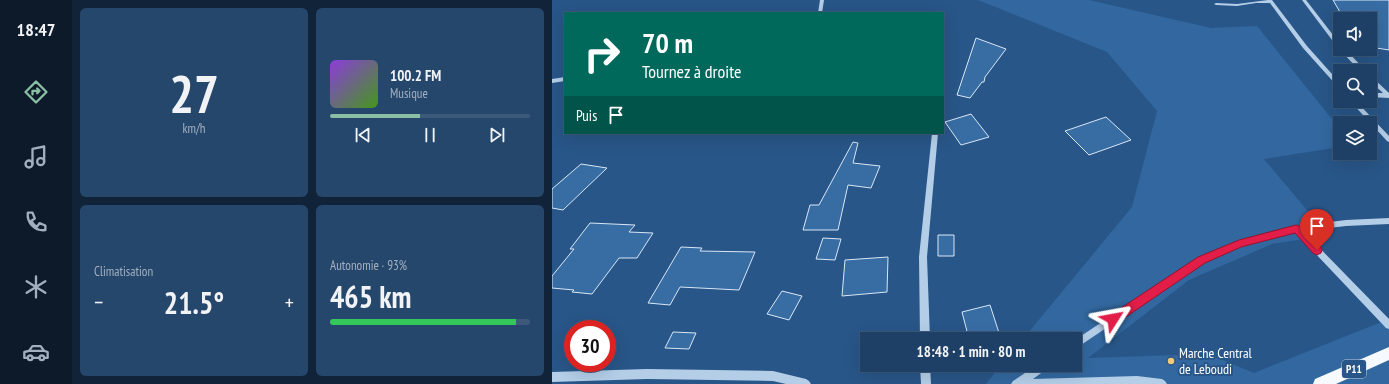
<!DOCTYPE html>
<html lang="fr">
<meta charset="utf-8">
<style>
body{margin:0;font-family:"PT Sans Narrow",sans-serif;background:#26476c;color:#f1f3f6;height:100vh;display:flex;flex-direction:column;font-size:15px;white-space:nowrap}
*{box-sizing:border-box;margin:0}
p{font-size:13px;color:#a1afbf}
.icon{flex:none;width:22px;height:22px;fill:none;stroke:currentColor;stroke-width:2;stroke-linecap:round;stroke-linejoin:round}
.map{position:relative;flex:1;overflow:hidden}
.drawer{display:flex;flex-direction:column;gap:8px;padding:8px;background:#102338;width:480px}
.drawer>*{flex:none}
.top-card{position:absolute;left:12px;top:12px;width:380px;height:122px;border-radius:0px;box-shadow:0 4px 16px #0002,0 0 0 1px #3c597a;background:#00695c;color:#fff;overflow:hidden}
.fabs{position:absolute;left:781px;top:12px;display:grid;gap:8px}
.fabs a{display:grid;place-items:center;width:44px;height:44px;border-radius:0px;background:#1e4066;box-shadow:0 4px 16px #0002,0 0 0 1px #3c597a;font-size:20px}
.speed{position:absolute;left:12px;top:320px;display:flex;gap:8px;font-size:20px;font-weight:700;text-align:center}
.speed>*{display:grid;place-content:center;width:52px;height:52px;border-radius:50%;background:#1e4066;box-shadow:0 4px 16px #0002,0 0 0 1px #3c597a;line-height:1}
.speed .limit{border:6px solid #d22;background:#fff;color:#111}
.pin{position:absolute;display:grid;place-items:center;width:34px;height:34px;color:#fff;margin:-41px -17px;border-radius:50% 50% 50% 0;rotate:-45deg;box-shadow:0 0 4px #0007}
.pin .icon{rotate:45deg}
.me{position:absolute;width:44px;margin:-22px;rotate:56deg;stroke-linejoin:round;filter:drop-shadow(0 0 3px #0008)}
.turn{display:flex;align-items:center;gap:14px;height:84px;padding:0 12px;font-size:18px}
.turn .icon{width:52px;height:52px;stroke-width:2.5}
.turn b{display:block;font-size:28px;line-height:34px}
.then{display:flex;align-items:center;height:38px;padding:0 12px;background:#0003;gap:8px;font-size:15px}
.big{font-size:30px;font-weight:600;line-height:1.1}
.drawer .tile{flex:1;display:flex;flex-direction:column;justify-content:center;gap:6px;min-width:0;padding:0 14px;border-radius:6px;background:#26476c}
.drawer .dial{align-items:center;gap:0}
.dial b{font-size:52px;line-height:1}
.song{display:flex;align-items:center;gap:12px}
.cover{width:48px;height:48px;border-radius:6px;background:linear-gradient(135deg,hsl(270 70% 55%),hsl(100 70% 35%))}
.played{height:4px;border-radius:2px;background:linear-gradient(90deg,#8abfa5 45%,#3c597a 45%)}
.keys{display:flex;justify-content:space-around;direction:ltr}
.heat{display:flex;justify-content:space-between;align-items:center;font-size:22px;direction:ltr}
.charge{height:6px;border-radius:3px;background:linear-gradient(90deg,#34c759 93%,#3c597a 0)}
.drawer .tiles{flex:1;display:grid;gap:8px;grid-template-columns:repeat(2,1fr)}
.trip{position:absolute;left:308px;top:332px;width:222px;height:40px;border-radius:0px;background:#1e4066;box-shadow:0 4px 16px #0002,0 0 0 1px #3c597a;font-weight:600;line-height:40px;text-align:center}
main{display:flex;flex:1;min-height:0}
.tabs{display:flex;flex-direction:column;width:72px;justify-content:space-around;align-items:center;background:#0c1a29;color:#a1afbf}
.tabs .icon{width:28px;height:28px}
.tabs .active{color:#8abfa5}
.tabs b{font-size:18px;color:#f1f3f6}
.map>svg:first-child{display:block}
.green{fill:#32689f}
.building{fill:#386da4;stroke:#d8e7f7}
.lines{fill:none;stroke-linecap:round;stroke-linejoin:round}
.minor{fill:#b4cee8;fill-rule:evenodd}
.major{fill:#f6fafe;fill-rule:evenodd}
.route{fill:#e11d48;stroke:#92132f}
.poi-dot{fill:#f0c97a;stroke:#285688;stroke-width:1.5}
.labels{text-anchor:middle;dominant-baseline:central;stroke-width:4;stroke-linejoin:round;paint-order:stroke}
.shield{fill:#285688;stroke:#beccdb;stroke-width:1}
.shield-label{font-size:11px;font-weight:bold;fill:#fff}
.near-poi-label{font-size:14px;fill:#fff;stroke:#285688;text-anchor:start}
</style>
<main>
<nav class="tabs">
<b>18:47</b>
<svg class="icon active" aria-label="directions" viewBox="0 0 24 24"><path d="M12 3l9 9-9 9-9-9zM9 14v-3h6M13 9l2 2-2 2"/></svg>
<svg class="icon" aria-label="music" viewBox="0 0 24 24"><path d="M9 18V5l10-2v13"/><circle cx="6" cy="18" r="3"/><circle cx="16" cy="16" r="3"/></svg>
<svg class="icon" aria-label="phone" viewBox="0 0 24 24"><path d="M5 4h4l2 5-3 2q2 4 5 5l2-3 5 2v4C11 20 4 13 5 4z"/></svg>
<svg class="icon" aria-label="climate" viewBox="0 0 24 24"><path d="M12 3v18M4 7l16 10M4 17L20 7"/></svg>
<svg class="icon" aria-label="car" viewBox="0 0 24 24"><path d="M5 17H2v-5l4-1 3-4h7l3 4 3 1v5h-3M9 17h6M6 11h13"/><circle cx="7" cy="17" r="2"/><circle cx="17" cy="17" r="2"/></svg>
</nav>
<section class="drawer">
<div class="tiles">
<div class="tile dial"><b>27</b><p>km/h</p></div>
<div class="tile">
<div class="song"><i class="cover"></i><div><b>100.2 FM</b><p>Musique</p></div></div>
<div class="played"></div>
<div class="keys"><svg class="icon" aria-label="previous" viewBox="0 0 24 24"><path d="M18 5L8 12l10 7zM5 5v14"/></svg><svg class="icon" aria-label="pause" viewBox="0 0 24 24"><path d="M8 5v14M16 5v14"/></svg><svg class="icon" aria-label="next" viewBox="0 0 24 24"><path d="M6 5l10 7-10 7zM19 5v14"/></svg></div>
</div>
<div class="tile"><p>Climatisation</p>
<div class="heat"><a>−</a><b class="big">21.5°</b><a>+</a></div>
</div>
<div class="tile"><p>Autonomie · 93%</p><b class="big">465 km</b><div class="charge"></div></div>
</div>
</section>
<div class="map">
<svg width="837" height="384" viewBox="0 0 837 384">
<rect width="100%" height="100%" fill="#285688"/>
<path class="green" d="M426 0H537L659 28 705 26 788 129V147L712 159 776 235 720 244 637 280 536 358 656 354 702 373 837 319V384H434L449 365H523V339H471L580 207 605 111 555 52Z"/>
<path class="building" d="M781 0H837V50L818 47V19H792Z
M424 38 454 49 433 77 432 82H430L418 98 405 95Z
M419 114 437 137 409 145 393 122Z
M554 117 579 140 537 155 513 131Z
M301 142 306 143 301 163 328 166 319 188 296 185 286 230H251L258 205H267Z
M29 164 55 168 11 210 0 208V189Z
M38 223 83 225 77 232 101 233 85 258H67L40 294 20 292 22 290 0 288V276L22 249H18Z
M386 235H402V256H386Z
M271 238 289 239 283 260 264 259Z
M129 247 150 248 148 251 203 252 187 290 128 287 118 305 96 303Z
M336 257 335 292 290 296 293 260Z
M230 291 250 296 237 320 215 314Z
M438 305 449 339H417L410 312Z
M121 332 144 333 137 349 113 348Z"/>
<g class="lines">
<path class="minor" d="M268 0H272L270 13H266Z
M716 0H720L755 46 788 83V88L786 87 751 48 718 3H704L685 6 664 5 662 4 664 3 685 4Z
M750 0H754L788 44V49H793L814 71H808L788 50V48H786Z
M818 76 820 77 837 93V98L818 97V93H831L818 81Z
M13 77V81L0 83V79Z
M798 101H804L837 136V142L835 141Z
M380 133H386L375 257 378 339H368L367 257Z
M837 218V224L794 226 751 231 837 319V329L834 328 743 232 689 247 652 262 523 349V340L646 258 684 242 744 226 794 220Z
M368 365H378L379 384H369Z
M485 365H498L496 368 481 379 585 376 610 379 613 381 615 384H459L461 381Z
M95 369 221 371 254 379 257 381 259 384H234L221 381 95 379 0 382V372Z"/>
<path class="major" d="M837 347V360L784 384H761L763 379Z"/>
</g>
<path class="route" d="M744 225 748 226 769 247 770 250 769 253 765 255 761 253 743 233 689 247 653 263 565 323 561 325 557 323 555 319 557 316 646 257 687 240Z"/>
<circle class="poi-dot" cx="619" cy="361" r="4"/>
<g class="labels">
<rect class="shield" x="790" y="360" width="24" height="18" rx="3"/>
<g class="shield-label">
<text x="802" y="369">P11</text>
</g>
<g class="near-poi-label">
<text x="627" y="353">Marche Central<tspan x="627" dy="16">de Leboudi</tspan></text>
</g>
</g>
</svg>
<div class="fabs">
<a><svg class="icon" aria-label="sound" viewBox="0 0 24 24"><path d="M4 9h4l5-4v14l-5-4H4zM17 9q2 3 0 6"/></svg></a>
<a><svg class="icon" aria-label="search" viewBox="0 0 24 24"><circle cx="10" cy="10" r="6"/><path d="M15 15l6 6"/></svg></a>
<a><svg class="icon" aria-label="layers" viewBox="0 0 24 24"><path d="M12 4l9 5-9 5-9-5zM3 14l9 5 9-5"/></svg></a>
</div>
<div class="speed"><div class="limit">30</div></div>
<div class="pin" style="left:765px;top:250px;background:#d93025"><svg class="icon" aria-label="arrive" viewBox="0 0 24 24"><path d="M6 21V4h12l-3 4 3 4H6"/></svg></div>
<svg class="me" style="left:561px;top:319px" viewBox="-20 -20 40 40"><path d="M0-17L14 15 0 8-14 15z" fill="#e11d48" stroke="#fff" stroke-width="4"/></svg>
<div class="trip">18:48 · 1 min · 80 m</div>
<div class="top-card">
<div class="turn"><svg class="icon" aria-label="right" viewBox="0 0 24 24"><path d="M7 20v-9h11M14 6l5 5-5 5"/></svg><div><b>70 m</b>Tournez à droite</div></div>
<div class="then">Puis<svg class="icon" aria-label="arrive" viewBox="0 0 24 24"><path d="M6 21V4h12l-3 4 3 4H6"/></svg></div>
</div>
</div>
</main>
